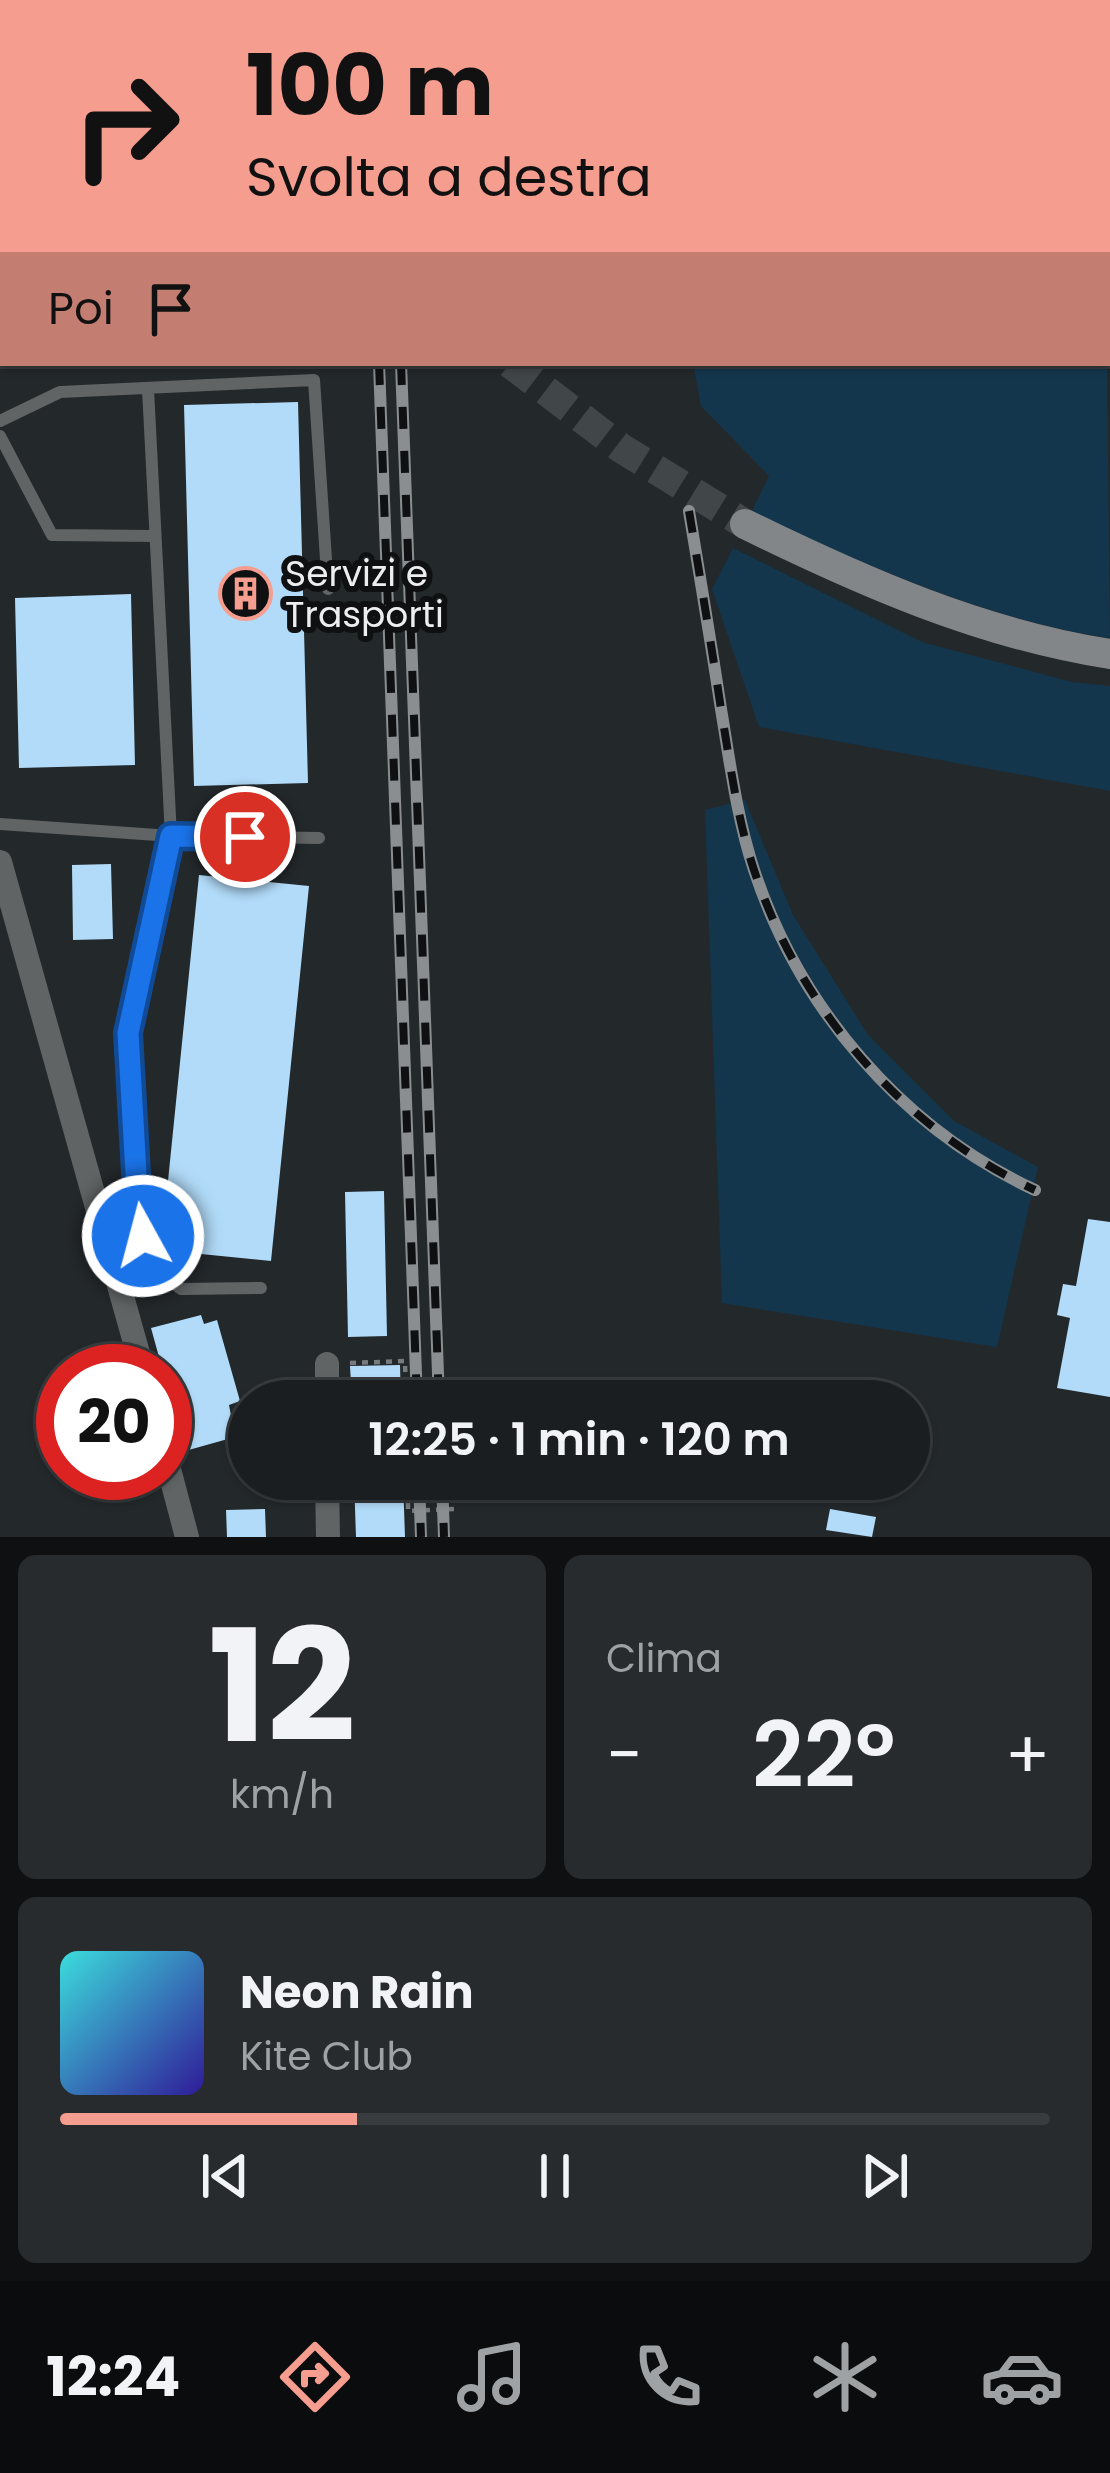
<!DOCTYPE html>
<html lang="it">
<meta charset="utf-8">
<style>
body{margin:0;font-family:Poppins,sans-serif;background:#272b2d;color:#f1f3f6;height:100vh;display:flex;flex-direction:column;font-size:45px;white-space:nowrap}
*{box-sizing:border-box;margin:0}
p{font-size:39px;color:#9fa2a5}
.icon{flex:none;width:66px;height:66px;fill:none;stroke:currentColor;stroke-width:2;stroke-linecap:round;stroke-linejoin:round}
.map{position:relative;height:1537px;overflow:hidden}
.drawer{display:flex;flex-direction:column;gap:18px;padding:18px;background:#0e1012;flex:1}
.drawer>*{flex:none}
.hud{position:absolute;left:0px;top:0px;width:1110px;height:366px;box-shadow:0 3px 9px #0004,0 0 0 3px #383c3e;background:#f59d8e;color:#111;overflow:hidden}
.speed{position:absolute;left:36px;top:1344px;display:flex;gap:24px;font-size:60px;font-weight:700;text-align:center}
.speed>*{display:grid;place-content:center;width:156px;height:156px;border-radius:50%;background:#1a1e20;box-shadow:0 3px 9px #0004,0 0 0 3px #383c3e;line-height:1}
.speed .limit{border:18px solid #d22;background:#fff;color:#111}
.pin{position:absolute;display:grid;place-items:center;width:102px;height:102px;color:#fff;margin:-51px;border:6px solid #fff;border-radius:50%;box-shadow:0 3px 12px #0007}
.me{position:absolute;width:132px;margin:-66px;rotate:353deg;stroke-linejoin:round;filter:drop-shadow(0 0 9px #0008)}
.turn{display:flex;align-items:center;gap:42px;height:252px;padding:0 48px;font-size:54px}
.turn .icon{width:156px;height:156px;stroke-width:2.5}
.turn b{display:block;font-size:84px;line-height:102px}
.then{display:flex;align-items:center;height:114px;padding:0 48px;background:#0003;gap:24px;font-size:45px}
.big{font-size:90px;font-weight:600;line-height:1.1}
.drawer .widget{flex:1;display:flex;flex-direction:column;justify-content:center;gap:18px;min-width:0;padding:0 42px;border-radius:18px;background:#272b2d}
.drawer .dial{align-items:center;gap:0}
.dial b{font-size:156px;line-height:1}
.song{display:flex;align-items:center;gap:36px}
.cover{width:144px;height:144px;border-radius:18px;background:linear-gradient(135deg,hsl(180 70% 55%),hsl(250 70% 35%))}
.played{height:12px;border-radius:6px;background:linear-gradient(90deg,#f59d8e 30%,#383c3e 30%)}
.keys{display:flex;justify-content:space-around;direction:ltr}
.heat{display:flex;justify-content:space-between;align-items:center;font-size:66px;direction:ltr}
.drawer .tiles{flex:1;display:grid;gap:18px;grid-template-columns:1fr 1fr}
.widget:last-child{grid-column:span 2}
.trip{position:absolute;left:228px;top:1380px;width:702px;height:120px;border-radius:60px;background:#1a1e20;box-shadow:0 3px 9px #0004,0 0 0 3px #383c3e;font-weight:600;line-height:120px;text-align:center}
.menu{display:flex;height:192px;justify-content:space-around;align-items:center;background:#0a0c0d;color:#9fa2a5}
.menu .icon{width:84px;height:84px}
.menu .active{color:#f59d8e}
.menu b{font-size:54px;color:#f1f3f6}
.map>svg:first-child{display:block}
.green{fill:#14364c}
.building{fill:#b1dbf9}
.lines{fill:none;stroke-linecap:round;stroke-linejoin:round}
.secondary-tunnel{stroke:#414649;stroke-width:30;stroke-dasharray:30 15;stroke-linecap:butt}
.path{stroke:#777b7e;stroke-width:4.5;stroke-dasharray:6 6;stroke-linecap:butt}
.lane{stroke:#616465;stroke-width:12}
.street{stroke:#616465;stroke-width:24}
.secondary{stroke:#828688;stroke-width:30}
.rail-casing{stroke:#8a8e91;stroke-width:12}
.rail{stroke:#0e1012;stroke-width:8;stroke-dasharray:22;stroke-linecap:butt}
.route-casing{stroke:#114b97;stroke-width:30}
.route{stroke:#1a73e8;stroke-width:21}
.labels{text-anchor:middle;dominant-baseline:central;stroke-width:12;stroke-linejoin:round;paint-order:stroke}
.poi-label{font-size:36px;fill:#eceff1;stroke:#0e1012;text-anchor:start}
</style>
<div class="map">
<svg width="1110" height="1537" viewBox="0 0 1110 1537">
<rect width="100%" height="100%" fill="#23282b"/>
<path class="green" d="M1107 359 1110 638C987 621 864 562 750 515L769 476 701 406 693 363H1107Z
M733 548 922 642 1072 682 1110 686V791L759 727 712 589Z
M745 800 793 915 868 1035 954 1121 1038 1167 997 1347 722 1303 705 810Z"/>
<path class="building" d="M298 402 308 783 194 786 184 405Z
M131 594 135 765 19 768 15 598Z
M111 864 113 939 73 940 72 865Z
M199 875 309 886 271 1261 161 1250Z
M384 1191 387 1336 348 1337 345 1192Z
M1088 1219 1110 1222V1397L1057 1388 1070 1318 1057 1315 1063 1284 1076 1286Z
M201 1315 204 1324 217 1320 240 1401 229 1405 235 1437 185 1451 151 1328Z
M400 1365 401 1401H352L350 1366Z
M354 1479H403L405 1537H356Z
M265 1509 266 1537H227L226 1510Z
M830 1509 876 1517 872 1537 826 1530Z"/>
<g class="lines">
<path class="secondary-tunnel" d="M510 363 621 448 745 524"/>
<path class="path" d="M350 1363 405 1361 406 1401
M408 1479V1511L454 1509"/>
<path class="lane" d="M891 0 897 3
M1107 36H1110
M148 389 171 836 128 1033 138 1208 148 1264 181 1289 261 1288
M0 421 60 392 314 380 328 589
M0 436 52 535 155 536
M0 824 171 836 319 838"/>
<path class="street" d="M0 862 143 1371
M327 1364V1401
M165 1454 187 1537
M327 1479 328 1537"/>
<path class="secondary" d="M57 0 61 3
M745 524C861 581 981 634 1110 654"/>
<defs>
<path id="rail" d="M362 0V3
M383 0V3
M379 363 417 1401
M401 363 439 1401
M689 511C700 577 711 643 721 709 730 763 737 818 754 870 800 1009 902 1128 1035 1190
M419 1479 421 1537
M442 1479 444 1537"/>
</defs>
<use href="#rail" class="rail-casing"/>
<use href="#rail" class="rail"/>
</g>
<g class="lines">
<defs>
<path id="route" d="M143 1236 138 1208 128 1033 171 836 245 837"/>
</defs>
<use href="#route" class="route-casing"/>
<use href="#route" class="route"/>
</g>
<defs>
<symbol id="building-ring" viewBox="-11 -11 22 22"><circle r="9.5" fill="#0e1012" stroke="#f59d8e" stroke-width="1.5"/><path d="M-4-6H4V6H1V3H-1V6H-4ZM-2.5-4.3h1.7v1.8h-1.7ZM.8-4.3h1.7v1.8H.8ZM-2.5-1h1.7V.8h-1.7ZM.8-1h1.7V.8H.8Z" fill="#f59d8e"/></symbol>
</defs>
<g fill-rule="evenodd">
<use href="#building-ring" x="216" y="564" width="59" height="59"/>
</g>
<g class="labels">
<g class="poi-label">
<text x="285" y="573">Servizi e<tspan x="285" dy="41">Trasporti</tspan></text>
</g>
</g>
</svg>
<div class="speed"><div class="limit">20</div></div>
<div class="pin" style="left:245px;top:837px;background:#d93025"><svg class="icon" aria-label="arrive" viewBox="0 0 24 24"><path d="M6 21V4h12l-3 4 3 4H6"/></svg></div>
<svg class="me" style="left:143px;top:1236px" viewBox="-20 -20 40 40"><circle r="17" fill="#1a73e8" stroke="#fff" stroke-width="3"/><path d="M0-11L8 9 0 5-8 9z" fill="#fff"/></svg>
<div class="trip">12:25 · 1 min · 120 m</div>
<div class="hud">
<div class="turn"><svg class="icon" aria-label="right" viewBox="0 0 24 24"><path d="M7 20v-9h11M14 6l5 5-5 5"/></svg><div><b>100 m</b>Svolta a destra</div></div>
<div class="then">Poi<svg class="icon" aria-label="arrive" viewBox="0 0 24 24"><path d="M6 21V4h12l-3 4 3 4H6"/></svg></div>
</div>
</div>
<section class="drawer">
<div class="tiles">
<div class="widget dial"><b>12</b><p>km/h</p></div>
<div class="widget"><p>Clima</p>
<div class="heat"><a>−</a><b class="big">22°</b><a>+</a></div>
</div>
<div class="widget">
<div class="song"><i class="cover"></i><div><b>Neon Rain</b><p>Kite Club</p></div></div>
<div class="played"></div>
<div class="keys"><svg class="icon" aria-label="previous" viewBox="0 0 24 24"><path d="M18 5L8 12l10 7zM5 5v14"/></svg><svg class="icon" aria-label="pause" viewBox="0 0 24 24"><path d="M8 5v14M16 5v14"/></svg><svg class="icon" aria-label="next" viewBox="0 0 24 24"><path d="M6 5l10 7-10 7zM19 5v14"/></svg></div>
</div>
</div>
</section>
<nav class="menu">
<b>12:24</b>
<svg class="icon active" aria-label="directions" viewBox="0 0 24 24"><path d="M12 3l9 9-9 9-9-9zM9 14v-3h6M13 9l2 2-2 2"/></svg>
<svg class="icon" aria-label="music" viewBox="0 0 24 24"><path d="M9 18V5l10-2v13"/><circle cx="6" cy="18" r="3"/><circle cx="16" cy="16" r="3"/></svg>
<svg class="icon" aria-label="phone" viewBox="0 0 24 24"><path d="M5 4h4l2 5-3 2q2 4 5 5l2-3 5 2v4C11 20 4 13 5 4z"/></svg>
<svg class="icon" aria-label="climate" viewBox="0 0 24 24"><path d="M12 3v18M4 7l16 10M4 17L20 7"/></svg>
<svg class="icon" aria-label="car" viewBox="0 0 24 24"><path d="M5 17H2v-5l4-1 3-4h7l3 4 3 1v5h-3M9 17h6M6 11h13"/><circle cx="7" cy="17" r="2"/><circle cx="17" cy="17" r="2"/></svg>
</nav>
